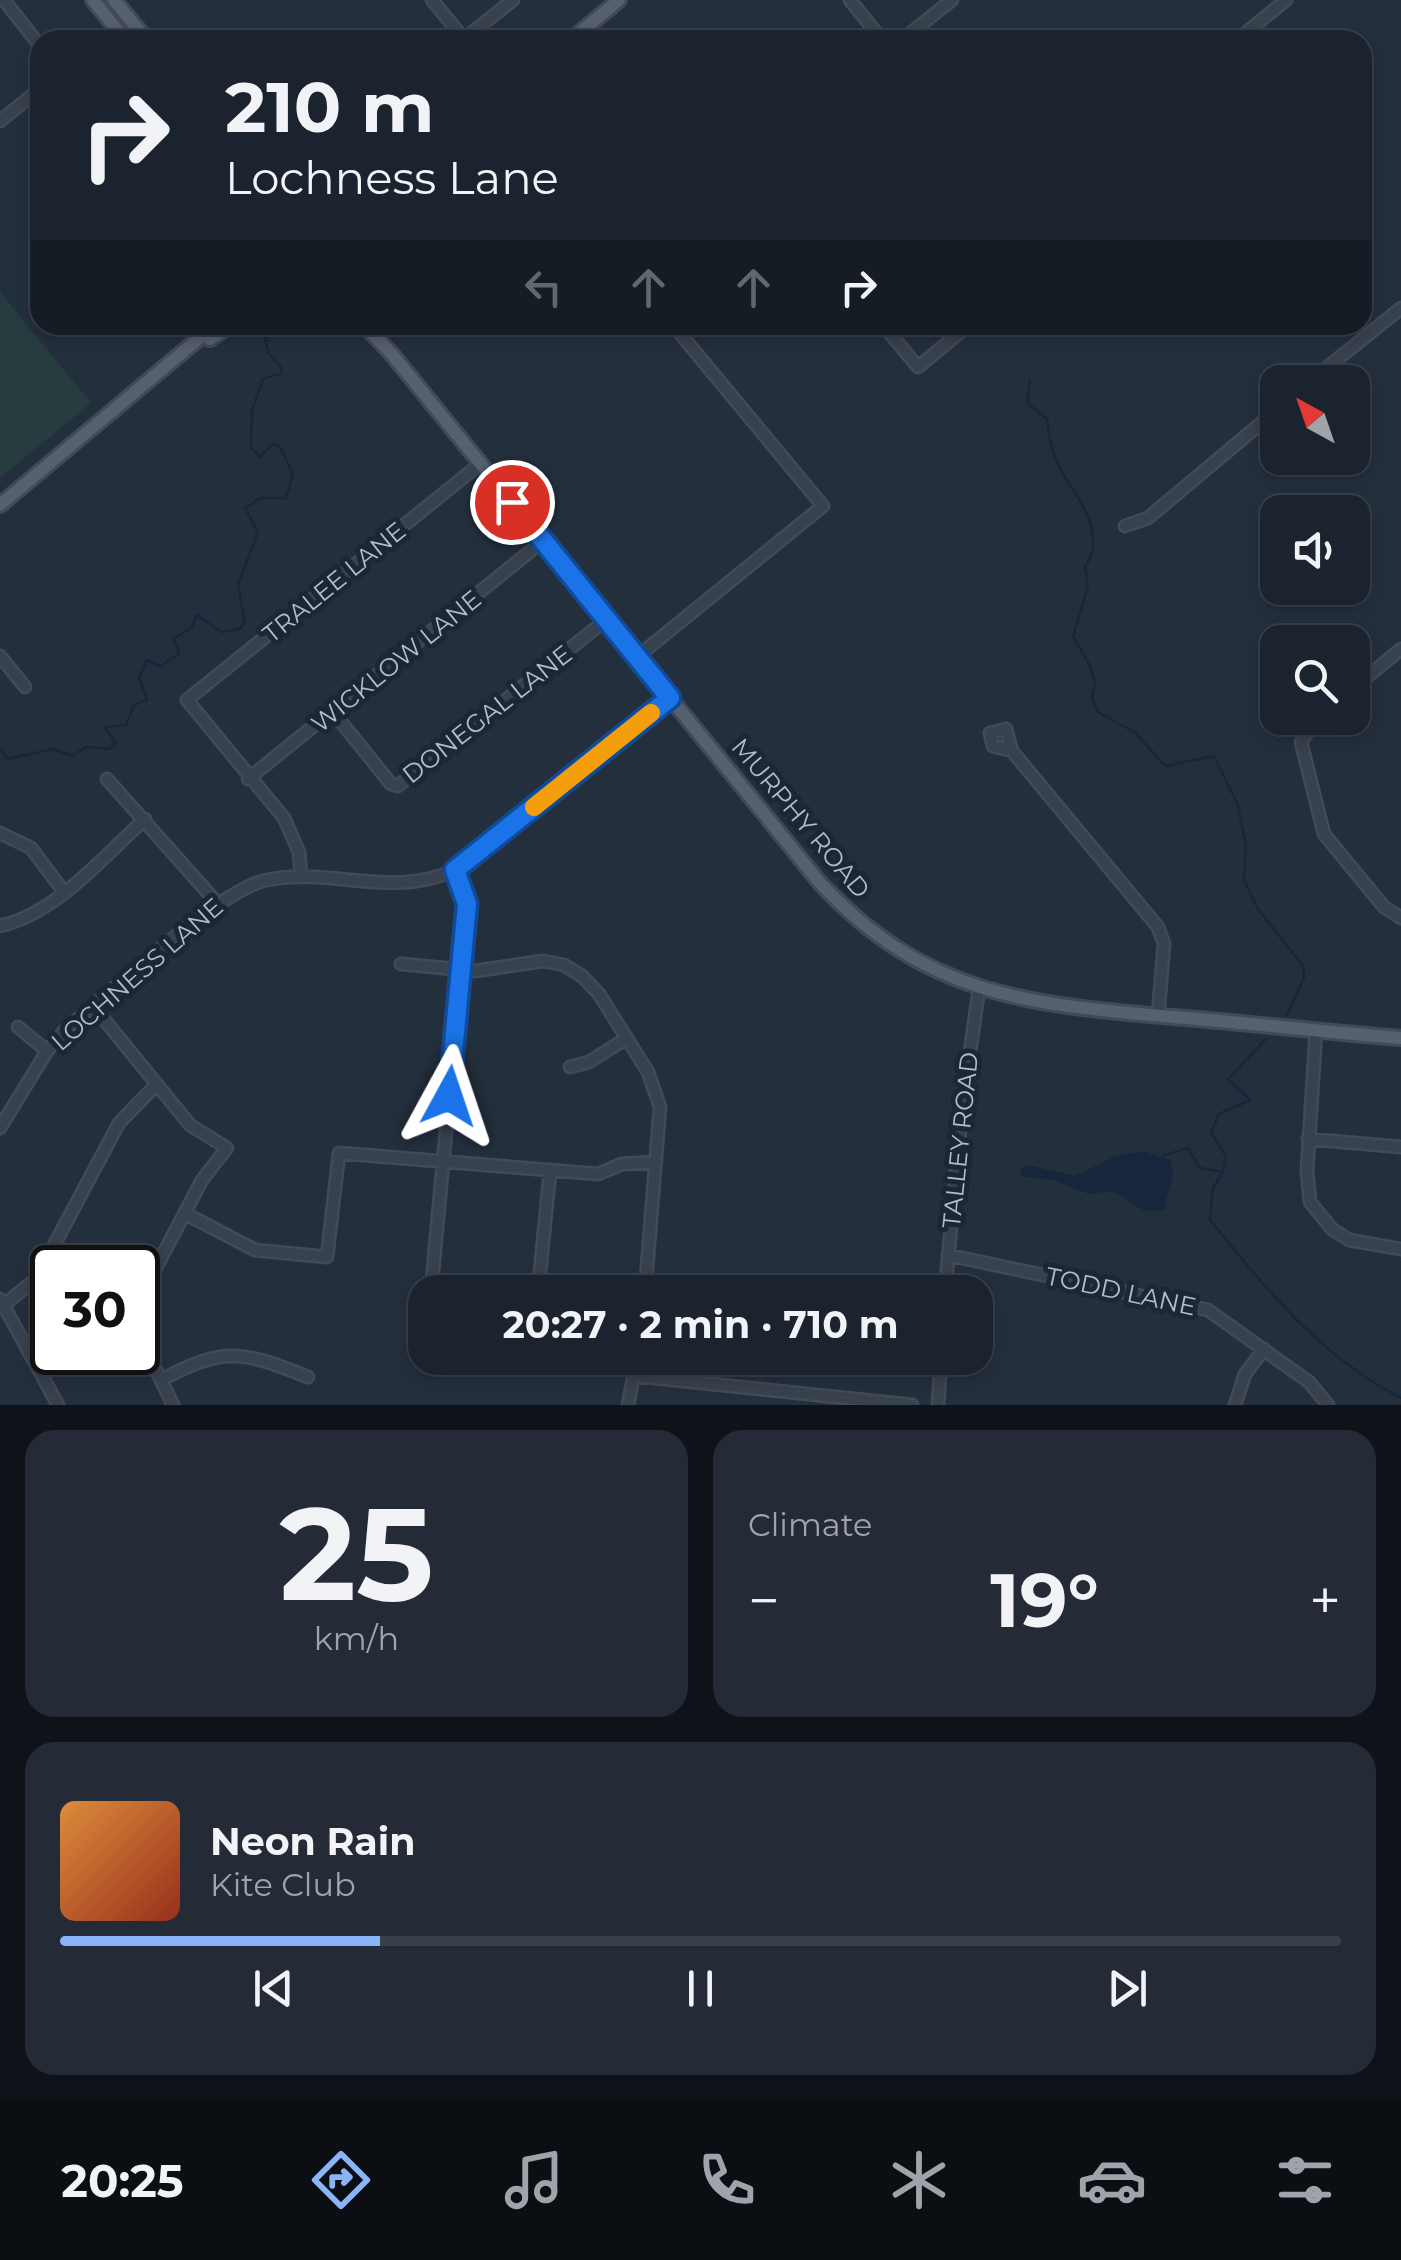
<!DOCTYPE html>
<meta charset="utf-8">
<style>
body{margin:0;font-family:Montserrat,sans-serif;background:#242b36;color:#f1f3f6;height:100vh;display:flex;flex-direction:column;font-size:38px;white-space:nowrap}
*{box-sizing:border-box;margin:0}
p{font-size:32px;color:#a0a4aa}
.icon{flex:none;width:55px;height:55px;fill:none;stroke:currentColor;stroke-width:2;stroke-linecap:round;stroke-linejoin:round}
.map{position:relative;height:1405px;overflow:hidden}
.panel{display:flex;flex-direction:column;gap:25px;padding:25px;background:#0f1319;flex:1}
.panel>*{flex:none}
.top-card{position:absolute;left:30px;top:30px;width:1342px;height:305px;border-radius:30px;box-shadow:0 5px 15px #0003,0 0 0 2px #39404a;background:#1b232e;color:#f1f3f6;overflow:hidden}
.needle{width:65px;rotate:320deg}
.tools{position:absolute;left:1260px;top:365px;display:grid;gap:20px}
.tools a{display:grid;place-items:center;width:110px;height:110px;border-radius:20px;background:#1b232e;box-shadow:0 5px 15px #0003,0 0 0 2px #39404a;font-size:50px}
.speed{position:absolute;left:30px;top:1245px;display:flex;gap:20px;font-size:50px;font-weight:700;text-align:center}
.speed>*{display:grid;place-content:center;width:130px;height:130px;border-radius:50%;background:#1b232e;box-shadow:0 5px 15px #0003,0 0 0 2px #39404a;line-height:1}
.speed .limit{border:5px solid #111;border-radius:15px;background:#fff;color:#111}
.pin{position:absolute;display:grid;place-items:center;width:85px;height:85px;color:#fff;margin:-42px;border:5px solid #fff;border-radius:50%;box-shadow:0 2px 10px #0007}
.me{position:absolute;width:110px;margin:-55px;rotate:5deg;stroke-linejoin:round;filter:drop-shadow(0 0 8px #0008)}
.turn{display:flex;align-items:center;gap:35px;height:210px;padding:0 30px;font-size:45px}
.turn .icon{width:130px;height:130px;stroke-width:2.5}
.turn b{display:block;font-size:70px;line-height:85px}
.lanes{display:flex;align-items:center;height:95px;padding:0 30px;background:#0003;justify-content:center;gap:50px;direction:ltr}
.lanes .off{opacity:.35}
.big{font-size:75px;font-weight:700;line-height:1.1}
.panel .card{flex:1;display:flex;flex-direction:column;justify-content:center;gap:15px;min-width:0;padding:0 35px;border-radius:30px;background:#242b36}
.panel .dial{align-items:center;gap:0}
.dial b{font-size:130px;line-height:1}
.song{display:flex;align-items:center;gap:30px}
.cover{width:120px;height:120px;border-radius:15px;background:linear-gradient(135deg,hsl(30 70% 55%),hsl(10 70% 35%))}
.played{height:10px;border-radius:5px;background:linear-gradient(90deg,#8ab4f8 25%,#39404a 25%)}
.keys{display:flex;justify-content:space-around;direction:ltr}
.heat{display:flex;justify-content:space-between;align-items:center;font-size:55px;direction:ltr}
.panel .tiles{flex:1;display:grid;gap:25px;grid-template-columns:1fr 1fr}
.card:last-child{grid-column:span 2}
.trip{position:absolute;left:408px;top:1275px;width:585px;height:100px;border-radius:30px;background:#1b232e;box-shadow:0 5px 15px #0003,0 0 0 2px #39404a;font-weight:700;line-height:100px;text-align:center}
.tab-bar{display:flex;height:160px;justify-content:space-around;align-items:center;background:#0b0e12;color:#a0a4aa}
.tab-bar .icon{width:70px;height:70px}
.tab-bar .selected{color:#8ab4f8}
.tab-bar b{font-size:45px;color:#f1f3f6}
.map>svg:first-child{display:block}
.green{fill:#263c3f}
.water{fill:#17263c}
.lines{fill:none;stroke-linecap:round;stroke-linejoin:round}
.stream{stroke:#17263c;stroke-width:2.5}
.minor-casing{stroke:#414a57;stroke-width:15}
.major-casing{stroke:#414a57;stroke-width:18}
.minor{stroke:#38414e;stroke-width:10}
.major{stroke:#56606e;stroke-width:12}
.route-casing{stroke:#114b97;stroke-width:25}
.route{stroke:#1a73e8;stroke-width:18}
.slow{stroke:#f59e0b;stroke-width:18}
.labels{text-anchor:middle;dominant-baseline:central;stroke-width:10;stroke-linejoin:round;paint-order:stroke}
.street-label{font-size:25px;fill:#b4bcc9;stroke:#1d2633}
</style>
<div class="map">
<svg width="1401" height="1405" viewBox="0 0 1401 1405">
<rect width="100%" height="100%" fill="#242f3e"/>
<path class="green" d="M0 292 91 403 0 478Z"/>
<path class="water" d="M1143 1151 1170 1160 1173 1175 1164 1209C1141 1218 1132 1200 1113 1191L1089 1194 1052 1180 1021 1176 1020 1169 1028 1165 1075 1176 1114 1157Z"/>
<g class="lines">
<path class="stream" d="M1030 381 1027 403 1047 419C1049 438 1052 455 1062 472 1078 499 1108 534 1085 567L1088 586 1073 636 1090 666 1095 683 1092 698 1098 712 1134 732 1166 766 1214 756 1238 805 1246 846 1244 880 1258 909 1303 966 1304 978 1287 1015
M0 748 8 759 53 749 73 756 86 747 109 749 116 743 105 727 126 725 134 705 147 700 139 677 147 660 160 666 179 654 174 639 192 627 197 615 221 632 240 629 245 622 238 585 258 532 245 508 261 498H286L293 474 280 447 273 444 259 457 251 447 252 411 263 379 281 373V367L269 354 262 325
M1163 1156 1188 1148 1200 1168 1223 1172 1226 1156 1211 1133 1219 1114 1250 1100 1228 1079 1266 1039
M1223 1172 1213 1188 1210 1220C1266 1289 1321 1357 1401 1398"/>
<defs>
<path id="minor" d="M4 0 40 46
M432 0 464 39 513 0
M850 0 882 40
M902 40 952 0
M1237 40 1286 0
M0 121 40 89
M883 325 918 367 969 325
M1309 382 1401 308
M1125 526 1148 518 1278 409
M0 656 25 687
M637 657 823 506 673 325
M1352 689 1401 649
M333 712 391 784 398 786 607 619
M1317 718 1301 742 1324 834 1384 907 1401 918
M1012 751 993 746 990 733 1006 729 1012 751 1158 927 1164 944 1158 1016
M107 779 218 904
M248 779 543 541
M0 833 31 848 64 892
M301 877 299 852 284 818 187 700 480 464
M0 926C57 913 103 857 145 819
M401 964 475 971 543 961 564 965 582 976 599 994 648 1072 660 1107 645 1292
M94 1007 190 1125 227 1148 202 1180 138 1302
M18 1027 47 1051
M1316 1031 1307 1171 1310 1202 1332 1229 1349 1240 1401 1249
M570 1067 589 1062 627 1038
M0 1128 47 1051 66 1029C109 994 220 889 267 880 331 867 393 899 455 870L670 698
M1308 1139 1401 1147
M186 1214 255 1250 327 1257 339 1153 598 1174 622 1164 656 1162
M948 1255 1208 1310 1309 1382 1328 1405
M431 1292 467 905 455 870
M538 1292 550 1172
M945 1292 962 1108 979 989
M0 1299 58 1405
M4 1305 36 1279 119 1123 157 1084
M138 1333 173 1405
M635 1376 912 1405
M161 1380C224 1346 243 1351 308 1377
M628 1405 637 1358
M938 1405 941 1358
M1235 1405 1245 1374 1264 1349"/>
<path id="major" d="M93 0 125 40
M114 0 147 40
M571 40 619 0
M364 325 391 353 820 883C926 996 1027 1004 1173 1017 1249 1023 1325 1032 1401 1038
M210 339 231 325
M0 505 215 325"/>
</defs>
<use href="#minor" class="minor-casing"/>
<use href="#major" class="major-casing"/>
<use href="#minor" class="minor"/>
<use href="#major" class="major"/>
</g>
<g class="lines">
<defs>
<path id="route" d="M449 1096 467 904 455 870 670 698 512 502"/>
</defs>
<use href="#route" class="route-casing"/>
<use href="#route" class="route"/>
<path class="slow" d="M534 807 651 713"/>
</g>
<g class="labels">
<g class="street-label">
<text transform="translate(334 582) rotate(-39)">TRALEE LANE</text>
<text transform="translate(396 661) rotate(-39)">WICKLOW LANE</text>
<text transform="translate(487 714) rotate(-38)">DONEGAL LANE</text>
<text transform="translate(801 818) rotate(50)">MURPHY ROAD</text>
<text transform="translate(137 974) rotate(-41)">LOCHNESS LANE</text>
<text transform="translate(960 1140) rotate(-84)">TALLEY ROAD</text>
<text transform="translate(1121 1291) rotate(12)">TODD LANE</text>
</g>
</g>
</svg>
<div class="tools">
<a><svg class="needle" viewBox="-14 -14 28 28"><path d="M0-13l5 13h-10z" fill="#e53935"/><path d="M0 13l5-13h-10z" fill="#a0a4aa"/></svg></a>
<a><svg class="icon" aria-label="sound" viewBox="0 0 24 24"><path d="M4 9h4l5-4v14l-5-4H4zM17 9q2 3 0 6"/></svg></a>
<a><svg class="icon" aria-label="search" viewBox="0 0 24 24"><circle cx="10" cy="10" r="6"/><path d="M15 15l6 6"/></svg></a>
</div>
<div class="speed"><div class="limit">30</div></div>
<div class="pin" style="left:512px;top:502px;background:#d93025"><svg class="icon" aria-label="arrive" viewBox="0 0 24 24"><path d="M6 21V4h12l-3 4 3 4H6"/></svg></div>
<svg class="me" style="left:449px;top:1096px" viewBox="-20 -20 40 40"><path d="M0-17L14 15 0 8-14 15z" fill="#1a73e8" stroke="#fff" stroke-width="4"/></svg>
<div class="trip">20:27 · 2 min · 710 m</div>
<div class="top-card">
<div class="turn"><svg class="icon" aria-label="right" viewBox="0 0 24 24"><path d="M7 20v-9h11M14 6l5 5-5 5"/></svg><div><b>210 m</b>Lochness Lane</div></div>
<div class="lanes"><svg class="icon off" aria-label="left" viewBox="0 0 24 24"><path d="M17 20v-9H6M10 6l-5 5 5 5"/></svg><svg class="icon off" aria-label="ahead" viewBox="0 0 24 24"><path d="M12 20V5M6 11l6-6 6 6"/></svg><svg class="icon off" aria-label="ahead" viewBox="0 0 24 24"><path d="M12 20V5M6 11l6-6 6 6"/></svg><svg class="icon" aria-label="right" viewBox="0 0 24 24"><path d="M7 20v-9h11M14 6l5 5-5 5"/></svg></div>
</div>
</div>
<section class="panel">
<div class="tiles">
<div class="card dial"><b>25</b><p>km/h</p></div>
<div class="card"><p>Climate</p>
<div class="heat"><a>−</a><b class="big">19°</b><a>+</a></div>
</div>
<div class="card">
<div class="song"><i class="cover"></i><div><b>Neon Rain</b><p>Kite Club</p></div></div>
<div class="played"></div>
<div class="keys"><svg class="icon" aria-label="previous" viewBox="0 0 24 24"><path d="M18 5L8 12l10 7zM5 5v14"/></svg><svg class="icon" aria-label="pause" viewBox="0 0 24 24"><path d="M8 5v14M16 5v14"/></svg><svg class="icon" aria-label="next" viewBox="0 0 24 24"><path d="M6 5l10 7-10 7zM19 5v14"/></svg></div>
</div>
</div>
</section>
<nav class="tab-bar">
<b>20:25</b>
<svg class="icon selected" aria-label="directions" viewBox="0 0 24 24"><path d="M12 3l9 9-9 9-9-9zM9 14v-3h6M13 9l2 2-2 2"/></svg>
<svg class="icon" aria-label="music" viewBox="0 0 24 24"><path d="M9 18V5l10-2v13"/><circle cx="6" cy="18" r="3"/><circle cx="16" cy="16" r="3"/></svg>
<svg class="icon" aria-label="phone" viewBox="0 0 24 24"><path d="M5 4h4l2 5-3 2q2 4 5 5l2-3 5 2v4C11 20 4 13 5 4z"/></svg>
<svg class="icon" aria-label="climate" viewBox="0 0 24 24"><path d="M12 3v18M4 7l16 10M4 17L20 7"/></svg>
<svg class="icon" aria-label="car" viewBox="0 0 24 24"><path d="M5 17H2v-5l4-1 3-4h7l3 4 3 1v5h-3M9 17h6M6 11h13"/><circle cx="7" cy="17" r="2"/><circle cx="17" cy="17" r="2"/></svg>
<svg class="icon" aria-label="filters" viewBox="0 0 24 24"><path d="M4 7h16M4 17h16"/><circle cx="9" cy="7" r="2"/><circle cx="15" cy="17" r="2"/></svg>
</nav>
